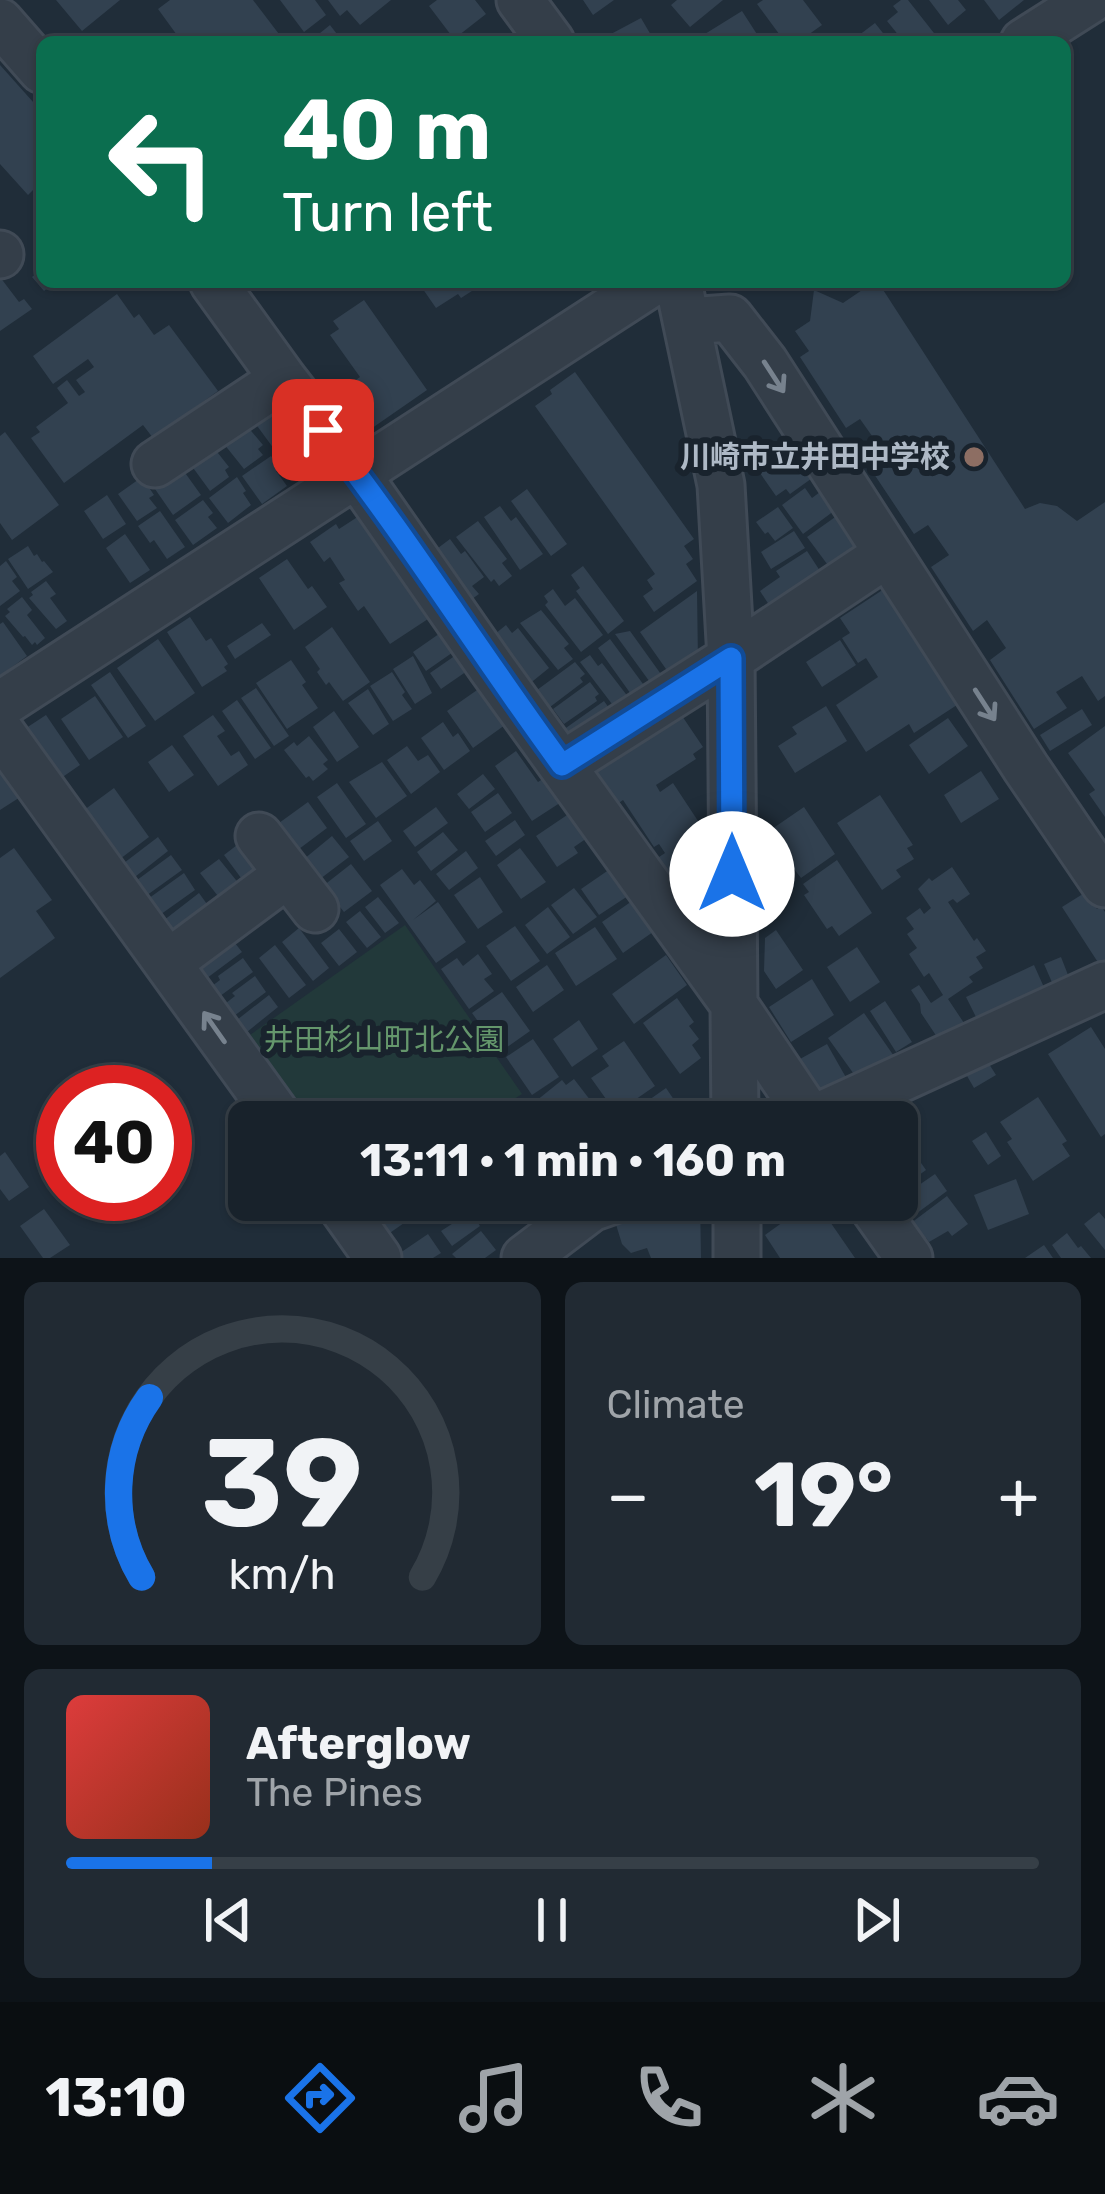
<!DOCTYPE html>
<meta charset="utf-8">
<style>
body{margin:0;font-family:Rubik,"Noto Sans JP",sans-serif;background:#212a33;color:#f1f3f6;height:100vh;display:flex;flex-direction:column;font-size:45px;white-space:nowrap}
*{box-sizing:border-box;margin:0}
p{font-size:39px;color:#9fa4a9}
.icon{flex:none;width:66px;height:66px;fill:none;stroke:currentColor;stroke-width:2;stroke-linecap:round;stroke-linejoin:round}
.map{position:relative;height:1258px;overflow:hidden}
.drawer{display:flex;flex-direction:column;gap:24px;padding:24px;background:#0d1318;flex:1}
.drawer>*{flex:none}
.hud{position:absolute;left:36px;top:36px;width:1035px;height:252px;border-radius:18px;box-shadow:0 3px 9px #0004,0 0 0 3px #363f47;background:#0b6e4f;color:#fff;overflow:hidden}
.speed{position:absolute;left:36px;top:1065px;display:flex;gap:24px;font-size:60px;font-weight:700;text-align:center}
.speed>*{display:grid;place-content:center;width:156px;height:156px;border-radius:50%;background:#18222b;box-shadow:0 3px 9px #0004,0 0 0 3px #363f47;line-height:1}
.speed .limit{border:18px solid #d22;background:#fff;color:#111}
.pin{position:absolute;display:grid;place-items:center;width:102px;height:102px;color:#fff;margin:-51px;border-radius:24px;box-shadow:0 6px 18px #0006}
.me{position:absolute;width:132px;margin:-66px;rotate:0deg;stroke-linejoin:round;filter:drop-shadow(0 0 9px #0008)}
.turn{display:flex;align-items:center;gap:42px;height:252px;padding:0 48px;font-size:54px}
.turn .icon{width:156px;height:156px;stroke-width:2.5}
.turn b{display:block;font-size:84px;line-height:102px}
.big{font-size:90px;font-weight:700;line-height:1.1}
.drawer .tile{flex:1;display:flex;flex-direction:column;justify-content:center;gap:18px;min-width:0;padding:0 42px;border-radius:18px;background:#212a33}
.drawer .dial{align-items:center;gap:0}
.dial svg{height:312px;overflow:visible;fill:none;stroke:#363f47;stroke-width:7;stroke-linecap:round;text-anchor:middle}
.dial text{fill:#f1f3f6;stroke:none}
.song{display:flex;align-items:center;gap:36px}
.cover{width:144px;height:144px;border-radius:18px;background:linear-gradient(135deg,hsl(0 70% 55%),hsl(10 70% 35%))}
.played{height:12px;border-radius:6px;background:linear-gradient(90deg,#1a73e8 15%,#363f47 15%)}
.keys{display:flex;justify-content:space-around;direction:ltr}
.heat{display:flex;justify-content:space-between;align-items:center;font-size:66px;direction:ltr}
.drawer .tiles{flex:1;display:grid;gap:24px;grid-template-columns:1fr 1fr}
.tile:last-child{grid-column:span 2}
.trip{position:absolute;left:228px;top:1101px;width:690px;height:120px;border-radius:18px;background:#18222b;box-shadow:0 3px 9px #0004,0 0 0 3px #363f47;font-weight:700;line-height:120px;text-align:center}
.dock{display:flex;height:192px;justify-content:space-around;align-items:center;background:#0a0e11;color:#9fa4a9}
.dock .icon{width:84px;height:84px}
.dock .current{color:#1a73e8}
.dock b{font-size:54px;color:#f1f3f6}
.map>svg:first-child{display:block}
.green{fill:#22393a}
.building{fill:#324150}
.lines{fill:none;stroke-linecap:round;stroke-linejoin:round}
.minor-casing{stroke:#404a56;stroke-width:51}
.minor{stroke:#343e49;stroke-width:45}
.oneway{stroke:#77828e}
.route-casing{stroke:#114b97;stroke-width:30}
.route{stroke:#1a73e8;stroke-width:21}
.education-dot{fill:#8d6e63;stroke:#19232d;stroke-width:4.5}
.labels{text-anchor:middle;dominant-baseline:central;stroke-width:12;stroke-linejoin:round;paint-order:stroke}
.poi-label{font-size:30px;font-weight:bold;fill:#aeb9c6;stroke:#19232d;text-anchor:end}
.park-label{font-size:30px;fill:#65976c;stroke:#19232d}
</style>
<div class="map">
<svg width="1105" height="1258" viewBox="0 0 1105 1258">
<rect width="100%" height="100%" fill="#202d39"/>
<path class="green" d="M405 925 522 1094 478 1122H299L240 1042Z"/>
<path class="building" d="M56 0H120L82 31Z
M170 0H253L285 42H182L158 9Z
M280 0H315L326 15 304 32Z
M328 0H391L360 25 347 10 340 16Z
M437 0H475L486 14 454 39 429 6Z
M583 0H614L593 15Z
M677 0H723L690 27 671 5Z
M763 0H803L822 25 798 42H785L757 4Z
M901 0H908L941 42H904L887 21 898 12 893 6Z
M929 0H958L966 10 948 25Z
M984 0H1024L999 20Z
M742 11 762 42H692Z
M641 18 655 42H596Z
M875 23 890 42H850Z
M330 25 343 42H309Z
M0 65 42 112V193L40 195 34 189 28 195 0 164Z
M42 269V282H55L44 291 32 277Z
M0 277 19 302 24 299 32 309 0 331Z
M418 282H486L461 298 458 294 436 308Z
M874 282H878L1025 509 1040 503 1057 506 1077 521 1105 502V696L1098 701 1082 676 1056 692 1067 708 1034 729 990 660 1006 648 987 620 973 631 931 567 949 555 928 525 914 534 866 462 882 450 860 419 846 428 800 357 809 351 795 331 810 321 814 290 843 303Z
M117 294 134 318 139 314 154 335 169 325 218 391 153 438 143 425 64 483 31 438 40 432 36 427 68 403 57 388 67 380 79 396 85 392 76 380 94 367 88 359 53 384 33 356Z
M364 300 427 390 352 442 340 424 348 418 340 408 350 401 342 390 360 377 330 335 339 329 333 321Z
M575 372 694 539 684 546 693 559 686 564 697 581 654 612 643 596 653 589 647 580 655 574 535 406 552 394 550 390Z
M276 409 284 420 288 417 298 431 274 449 255 423Z
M247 426 263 445 258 449 263 455 244 469 224 444Z
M5 432 59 505 12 540 0 523V436Z
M302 436 321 463 297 480 278 454Z
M788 439 815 476 790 494 786 489 776 496 753 463Z
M214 448 229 467 225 470 229 477 210 491 191 465Z
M271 456 280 468 276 471 287 486 262 504 242 476Z
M183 470 201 495 173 515 155 489Z
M142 477 154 495 149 498 157 508 137 521 118 494Z
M237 477 246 491 243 493 251 505 228 523 209 498Z
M828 486 842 505 803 534 782 505 805 488 812 498Z
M527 489 567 544 551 556 511 501Z
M107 495 126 524 103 539 84 511Z
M203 500 213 513 208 517 217 528 193 545 175 520Z
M500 506 511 521 516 517 543 554 520 570 484 517Z
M778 507 793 528 775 541 768 532 765 534 756 522Z
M160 511 185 547 167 559 154 540 150 543 138 526Z
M838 515 863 549 833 572 807 537Z
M359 516 428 619 390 644 364 606 358 611 339 583 345 580 330 557 324 562 310 542 336 524 339 529Z
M478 521 507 559 502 563 512 576 499 586 494 579 491 582 456 537Z
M794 531 805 548 771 569 761 552Z
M125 534 150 570 130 583 106 548Z
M450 539 461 554 465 551 484 577 472 586 479 594 465 604 434 551Z
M28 546 34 556 37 554 42 562 44 561 53 572 28 589 8 559Z
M807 551 824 577 773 611 760 591 780 577 776 571Z
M287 559 308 589 312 586 327 607 294 630 259 578Z
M6 561 17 577 12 581 20 591 0 606V566Z
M583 566 624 621 608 634 576 591 580 588 571 575Z
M46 581 56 594 50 598 67 621 56 629 29 598 33 595 31 592Z
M553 589 565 606 575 598 603 635 581 652 545 605 548 602 544 596Z
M884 589 960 703 914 733 909 724 866 752 836 705 878 677 866 658 858 663 842 638 850 633 840 618Z
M697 591 698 661 673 679 640 632Z
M22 597 32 610 27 615 45 638 37 645 35 642 32 645 25 636 23 637 5 616 10 612 7 609Z
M541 610 569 644 564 648 573 659 558 670 520 623Z
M190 617 206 641 211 638 228 664 224 667 227 671 202 687 167 632Z
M3 622 27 656 0 676V624Z
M262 623 271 635 235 659 227 646Z
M506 625 512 633 518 628 549 668 528 685 495 634Z
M332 627 370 682 343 701 329 682 326 685 317 672 320 669 305 647Z
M446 629 459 648 426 671 413 652Z
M630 631 663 677 652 685 615 634Z
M158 639 195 693 155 721 117 668Z
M610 639 646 688 633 697 598 648Z
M840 640 856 665 822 687 806 662Z
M456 655 470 669 441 689 430 673Z
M590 655 598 666 602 663 629 698 615 708 580 662Z
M413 656 432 693 415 704 393 669Z
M291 660 306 682 302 685 318 708 287 729 256 683Z
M575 662 585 674 580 678 583 682 550 707 537 690Z
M110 672 146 726 128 738 91 685Z
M392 672 405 692 402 695 412 709 393 721 370 686Z
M590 682 599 694 595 697 597 701 564 724 553 709Z
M256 688 289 736 274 746 241 698Z
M480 688 505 725 473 748 447 711Z
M368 689 389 724 373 735 348 703Z
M95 696 123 737 89 760 61 719Z
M237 700 271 748 255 759 222 711Z
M604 701 614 715 573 744 563 730Z
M826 706 847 741 795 773 778 746 797 734 792 727Z
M676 707 703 747 693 754 696 759 656 785 660 792 673 783 702 827 688 836 700 854 667 875 656 859 665 853 659 844 654 847 623 800 613 807 586 766Z
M1082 709 1092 725 1050 751 1040 735Z
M334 711 359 747 337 762 313 727Z
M46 715 80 765 51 785 17 734Z
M213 715 225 731 217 736 231 756 239 751 248 765 218 786 183 736Z
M948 718 968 746 929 774 909 745Z
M443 722 453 737 458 733 470 751 444 770 421 738Z
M1105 726V817L1089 794 1095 790 1068 753Z
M309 736 328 760 323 764 328 769 313 781 309 776 306 778 284 750 294 742 297 746Z
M172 745 194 775 169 792 148 762Z
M407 746 418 761 428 755 440 772 411 794 387 760Z
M516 751 538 782 549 775 566 799 532 821 495 766Z
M0 756 25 794 0 810Z
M382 762 407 796 376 818 349 782Z
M981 771 999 799 961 823 944 795Z
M483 774 495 789 469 809 457 794Z
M337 783 366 824 346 838 317 797Z
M114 788 149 837 116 862 80 813Z
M498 793 512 813 485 832 471 812Z
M880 795 913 845 907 848 914 859 896 870 901 877 882 890 837 823Z
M308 802 327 828 299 849 279 823Z
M436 807 448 823 415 847 403 831Z
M804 807 835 854 801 878 794 869 790 872 769 841 774 838 769 831Z
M573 811 590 836 574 847 578 853 557 867 536 836Z
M515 820 525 835 496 856 485 841Z
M378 821 392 841 364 861 350 841Z
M443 832 458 850 431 871 417 852Z
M332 836 349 857 320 879 304 859Z
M158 837 168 851 131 880 120 866Z
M241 842 261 870 244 882 224 855Z
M14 848 52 900 36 911 55 938 0 978V858Z
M520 848 546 882 521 899 497 865Z
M466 851 478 868 449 890 436 874Z
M171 855 182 870 143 898 133 883Z
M219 859 240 885 221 900 200 873Z
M837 860 872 913 839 936 832 926 827 929 804 895 809 892 803 884Z
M351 864 372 891 344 912 323 886Z
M694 864 703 875 697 883 703 891 697 896 701 902 685 913 665 886Z
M613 867 631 894 599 915 581 889Z
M952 867 970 894 957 903 953 899 948 902 974 941 977 938 986 951 976 957 983 968 969 977 973 982 948 999 966 1026 941 1043 921 1013 920 1004 911 990 919 985 931 1003 943 995 929 973 924 977 909 954 917 948 907 934 914 929 906 918 920 908 924 914 931 908 918 889 929 878 932 881Z
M402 869 414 885 420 880 436 901 413 920 438 902 466 942 436 963 380 885Z
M184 873 195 890 157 917 145 901Z
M480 877 503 912 478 929 454 895Z
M574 888 597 917 573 934 551 905Z
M1086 892 1097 909 1101 906 1105 912V964L1101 967 1062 907Z
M199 893 212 911 184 927 181 923 166 934 159 924Z
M378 897 399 923 385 933 365 907Z
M632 901 653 932 623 953 602 922Z
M548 907 570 937 547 954 525 925Z
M360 911 381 937 367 948 346 922Z
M515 926 540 961 511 981 486 946Z
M595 927 617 959 576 986 555 953Z
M299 928 329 968 313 981 282 942Z
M339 929 357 952 339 966 321 943Z
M776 930 803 970 776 989 764 971 765 938Z
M231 938 242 952 203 981 196 971 210 960 207 956Z
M275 945 306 985 289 998 259 958Z
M857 947 880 982 850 1002 827 967Z
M478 954 492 974 484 979 494 991 469 1009 441 969 457 958 463 966Z
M666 955 687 985 634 1024 612 994Z
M1061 957 1070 980 1054 987 1044 964Z
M243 958 253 972 216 999 208 989 220 980 218 976Z
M547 965 564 990 533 1012 516 987Z
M1034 965 1047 994 980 1025 966 997Z
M255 976 266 992 230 1019 221 1007 235 996 232 993Z
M812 979 834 1015 791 1042 769 1007Z
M502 992 530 1031 500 1052 472 1013Z
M269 995 278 1007 242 1036 233 1023Z
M677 998 694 1022 689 1026 699 1039 692 1045 701 1058 680 1074 643 1023Z
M885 1001 912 1042 896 1052 870 1011Z
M864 1013 896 1059 861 1084 828 1038Z
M579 1020 598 1049 572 1067 553 1039Z
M1091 1027 1105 1049V1134L1101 1137 1048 1054Z
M533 1039 559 1077 532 1095 506 1057Z
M624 1041 655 1086 616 1113 591 1078 609 1066 602 1056Z
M827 1044 848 1081 822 1096 800 1059Z
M984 1056 996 1075 974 1088 963 1069Z
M574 1079 607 1122H552L536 1101 562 1080 566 1085Z
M666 1088 689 1122H635L629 1114Z
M1038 1097 1067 1141 1062 1144 1070 1156 1033 1181 1007 1142 1012 1139 1000 1122Z
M526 1107 537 1122H504Z
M886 1110 895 1122H845L857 1113 863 1122Z
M986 1132 1001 1156 988 1165 972 1141Z
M5 1152 29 1187 9 1201 0 1189V1156Z
M914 1153 926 1170 897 1191V1166Z
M935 1174 947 1191 905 1222 889 1200H897V1197L917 1182 919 1185Z
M1016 1179 1029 1214 988 1230 974 1195Z
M947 1196 968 1224 952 1236 948 1231 929 1242 926 1238 923 1240 911 1223Z
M392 1200H407L417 1214 384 1237 369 1217Z
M538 1200H567L548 1214Z
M672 1200H700L701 1258H651L647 1248 631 1253 622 1244 614 1218Z
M768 1200H815L855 1258H780L765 1235 783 1222Z
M467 1206 480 1226 452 1246 441 1231 458 1220 454 1215Z
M44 1209 70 1245 50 1258H43L20 1226Z
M1099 1212 1105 1219V1250L1084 1224Z
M481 1231 496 1250 485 1258H456L452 1254Z
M1067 1233 1078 1248 1081 1246 1091 1258H1061L1052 1245Z
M428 1234 441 1253 433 1258H403L400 1253Z
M1044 1245 1053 1258H1025Z"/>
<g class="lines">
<defs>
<path id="minor" d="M520 0 551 42
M0 22 42 70
M1024 42 1090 0
M0 254V255
M213 282 283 379 356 473 491 667 733 1003 813 1122
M678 282 721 485 731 658 735 1122
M687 321 730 318 765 363 1026 768 1105 884
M155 464 283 379
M0 705 653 282
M0 731 282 1122
M562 765 731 658 887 554
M259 836 315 909
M168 963 288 874
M806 1122 1105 985
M337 1200 378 1258
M737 1200V1258
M868 1200 909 1258
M525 1258 591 1208 614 1200"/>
</defs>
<use href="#minor" class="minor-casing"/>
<use href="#minor" class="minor"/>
</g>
<defs><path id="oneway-shaft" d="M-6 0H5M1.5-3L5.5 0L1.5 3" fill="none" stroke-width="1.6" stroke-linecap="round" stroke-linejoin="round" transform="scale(3)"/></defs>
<g class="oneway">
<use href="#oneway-shaft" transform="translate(774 377) rotate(57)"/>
<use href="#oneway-shaft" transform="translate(985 705) rotate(57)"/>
<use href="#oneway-shaft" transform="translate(214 1027) rotate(-125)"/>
</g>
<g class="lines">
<defs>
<path id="route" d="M323 430C408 538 481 655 562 765L731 658 732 874"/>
</defs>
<use href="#route" class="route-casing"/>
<use href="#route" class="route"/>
</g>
<circle class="education-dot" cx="974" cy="457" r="12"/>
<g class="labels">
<g class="poi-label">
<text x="950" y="457">川崎市立井田中学校</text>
</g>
<g class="park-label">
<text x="384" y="1040">井田杉山町北公園</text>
</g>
</g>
</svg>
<div class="speed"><div class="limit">40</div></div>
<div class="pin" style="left:323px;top:430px;background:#d93025"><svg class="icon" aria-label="arrive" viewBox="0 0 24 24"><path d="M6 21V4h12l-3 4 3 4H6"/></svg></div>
<svg class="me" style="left:732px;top:874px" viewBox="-20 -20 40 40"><circle r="19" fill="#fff"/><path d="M0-13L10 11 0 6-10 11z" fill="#1a73e8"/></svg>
<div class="trip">13:11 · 1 min · 160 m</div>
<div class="hud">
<div class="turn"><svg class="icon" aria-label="left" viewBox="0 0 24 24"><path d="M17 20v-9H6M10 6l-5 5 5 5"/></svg><div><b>40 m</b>Turn left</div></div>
</div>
</div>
<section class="drawer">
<div class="tiles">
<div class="tile dial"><svg viewBox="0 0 100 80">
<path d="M14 69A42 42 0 1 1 86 69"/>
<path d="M14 69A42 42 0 0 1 16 23" stroke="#1a73e8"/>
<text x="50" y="56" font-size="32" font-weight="700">39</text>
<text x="50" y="72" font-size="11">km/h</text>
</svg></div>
<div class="tile"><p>Climate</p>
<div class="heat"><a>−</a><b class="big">19°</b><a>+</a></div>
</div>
<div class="tile">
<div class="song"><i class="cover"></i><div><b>Afterglow</b><p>The Pines</p></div></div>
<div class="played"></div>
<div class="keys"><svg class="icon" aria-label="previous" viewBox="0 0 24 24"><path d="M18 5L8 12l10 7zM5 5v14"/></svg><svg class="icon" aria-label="pause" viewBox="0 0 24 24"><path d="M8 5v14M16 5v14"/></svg><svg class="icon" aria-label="next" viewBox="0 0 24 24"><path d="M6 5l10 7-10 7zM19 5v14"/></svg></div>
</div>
</div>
</section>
<nav class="dock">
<b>13:10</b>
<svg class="icon current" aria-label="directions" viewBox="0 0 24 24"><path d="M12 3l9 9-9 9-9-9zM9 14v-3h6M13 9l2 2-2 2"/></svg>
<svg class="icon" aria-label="music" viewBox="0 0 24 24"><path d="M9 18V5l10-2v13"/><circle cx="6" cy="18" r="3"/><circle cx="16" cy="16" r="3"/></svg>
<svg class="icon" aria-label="phone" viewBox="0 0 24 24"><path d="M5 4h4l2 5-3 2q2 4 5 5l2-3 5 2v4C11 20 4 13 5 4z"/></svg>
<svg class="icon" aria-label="climate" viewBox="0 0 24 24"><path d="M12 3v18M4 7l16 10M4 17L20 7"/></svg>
<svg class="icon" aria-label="car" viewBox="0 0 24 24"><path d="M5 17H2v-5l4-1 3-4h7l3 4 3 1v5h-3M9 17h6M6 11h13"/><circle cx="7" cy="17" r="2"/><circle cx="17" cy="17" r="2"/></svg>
</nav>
